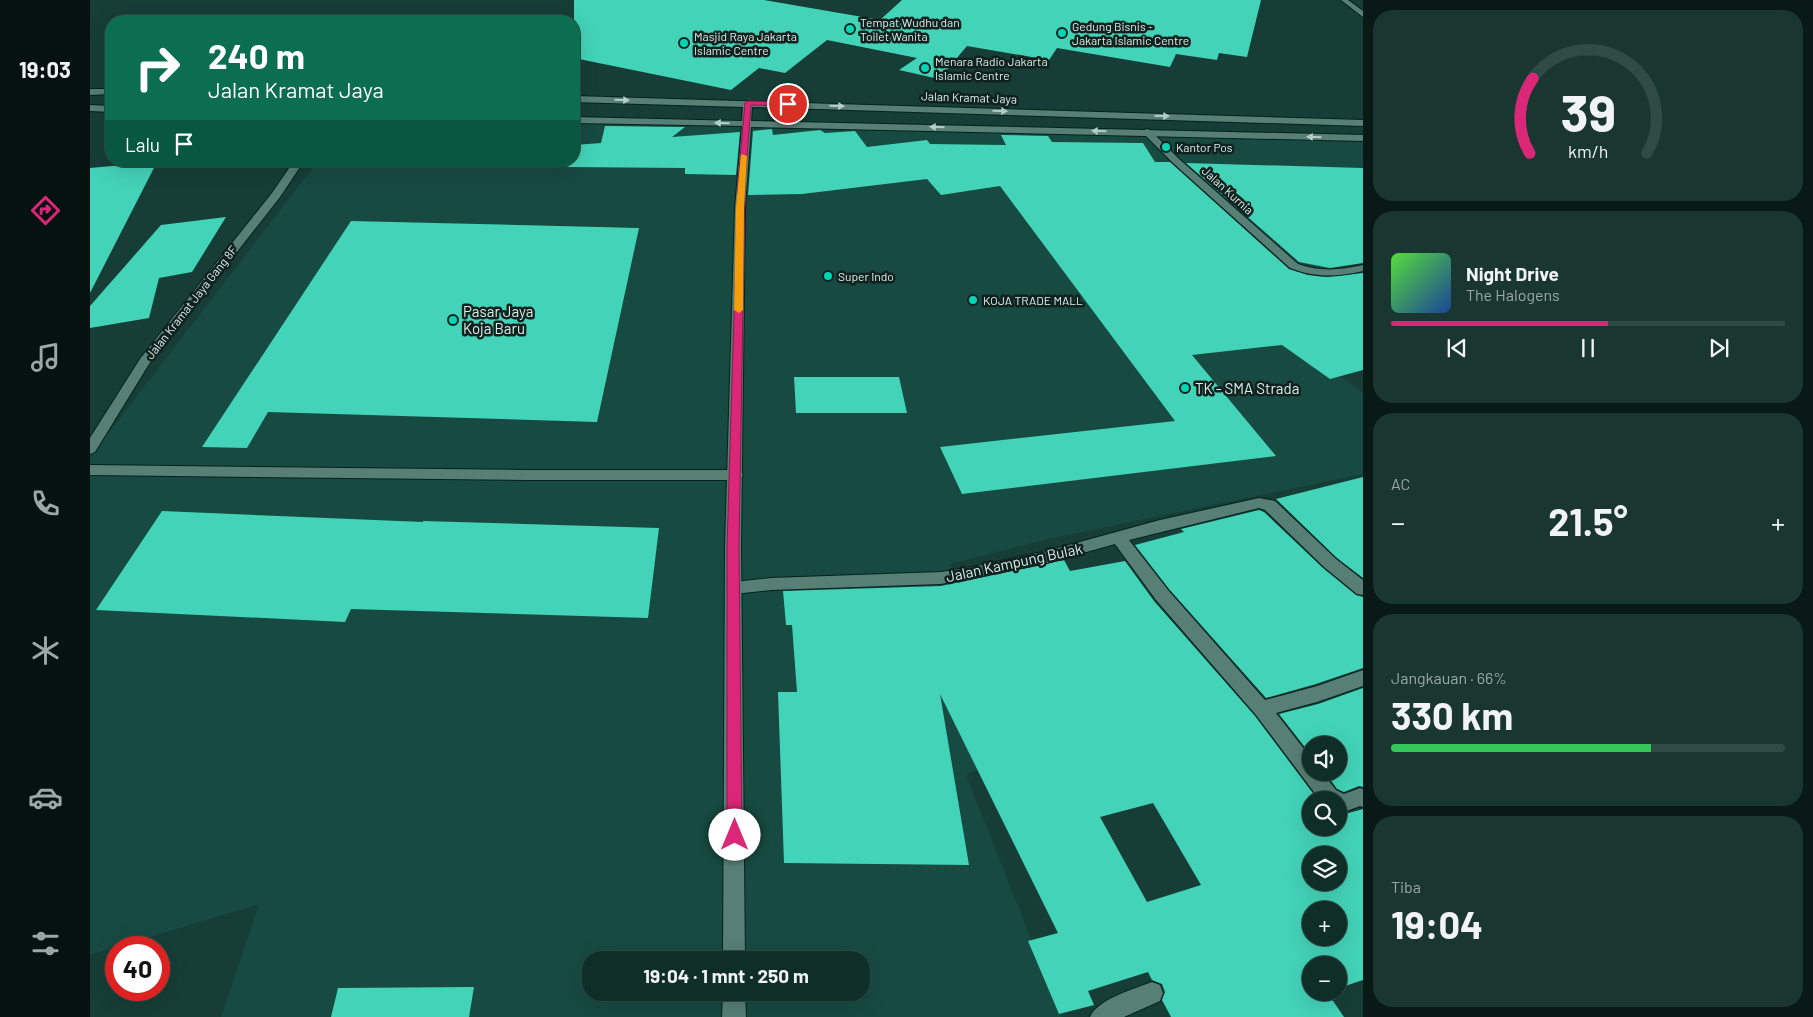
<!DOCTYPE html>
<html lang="id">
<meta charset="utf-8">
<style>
body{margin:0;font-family:Barlow,sans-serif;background:#193630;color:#f1f3f6;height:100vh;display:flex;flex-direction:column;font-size:19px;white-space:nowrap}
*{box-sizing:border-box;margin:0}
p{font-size:16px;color:#9ca8a8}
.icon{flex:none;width:28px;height:28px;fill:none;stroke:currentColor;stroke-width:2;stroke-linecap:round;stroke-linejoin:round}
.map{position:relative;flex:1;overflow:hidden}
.panel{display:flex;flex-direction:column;gap:10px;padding:10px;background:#091916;width:450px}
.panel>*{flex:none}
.banner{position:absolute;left:15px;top:15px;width:475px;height:152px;border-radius:20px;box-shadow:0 5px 20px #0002,0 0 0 1px #304a45;background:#0b6e4f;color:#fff;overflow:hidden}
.buttons{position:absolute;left:1212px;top:736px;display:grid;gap:10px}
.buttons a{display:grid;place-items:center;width:45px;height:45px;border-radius:50%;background:#102e28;box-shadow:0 5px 20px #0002,0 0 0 1px #304a45;font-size:25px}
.speed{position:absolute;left:15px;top:936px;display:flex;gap:10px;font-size:25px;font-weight:700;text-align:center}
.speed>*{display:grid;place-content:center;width:65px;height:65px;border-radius:50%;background:#102e28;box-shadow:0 5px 20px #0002,0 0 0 1px #304a45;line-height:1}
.speed .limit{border:8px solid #d22;background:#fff;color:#111}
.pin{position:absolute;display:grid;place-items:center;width:42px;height:42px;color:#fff;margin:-21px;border:2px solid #fff;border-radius:50%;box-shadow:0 1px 5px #0007}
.me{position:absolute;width:55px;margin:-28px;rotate:0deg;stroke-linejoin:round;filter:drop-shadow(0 0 4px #0008)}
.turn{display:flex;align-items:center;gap:18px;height:105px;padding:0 20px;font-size:22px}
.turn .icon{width:65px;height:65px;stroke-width:2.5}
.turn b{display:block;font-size:35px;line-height:42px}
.then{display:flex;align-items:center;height:48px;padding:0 20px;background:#0003;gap:10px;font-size:19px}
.big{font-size:38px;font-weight:700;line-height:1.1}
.panel .tile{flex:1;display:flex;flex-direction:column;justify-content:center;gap:8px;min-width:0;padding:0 18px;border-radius:20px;background:#193630}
.panel .dial{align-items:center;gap:0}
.dial svg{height:130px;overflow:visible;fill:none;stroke:#304a45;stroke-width:7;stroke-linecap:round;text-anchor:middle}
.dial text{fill:#f1f3f6;stroke:none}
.song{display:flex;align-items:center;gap:15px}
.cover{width:60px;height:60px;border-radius:8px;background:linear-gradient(135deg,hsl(110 70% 55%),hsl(220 70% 35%))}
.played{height:5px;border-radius:2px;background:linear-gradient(90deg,#db2777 55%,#304a45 55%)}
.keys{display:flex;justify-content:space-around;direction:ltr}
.heat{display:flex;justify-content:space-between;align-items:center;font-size:28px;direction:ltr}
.charge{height:8px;border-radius:4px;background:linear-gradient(90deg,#34c759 66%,#304a45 0)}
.trip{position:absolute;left:492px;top:951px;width:288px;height:50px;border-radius:20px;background:#102e28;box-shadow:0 5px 20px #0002,0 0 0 1px #304a45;font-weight:700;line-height:50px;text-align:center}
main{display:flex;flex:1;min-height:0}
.menu{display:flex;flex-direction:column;width:90px;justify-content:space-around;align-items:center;background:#061210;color:#9ca8a8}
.menu .icon{width:35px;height:35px}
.menu .on{color:#db2777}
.menu b{font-size:22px;color:#f1f3f6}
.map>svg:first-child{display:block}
.built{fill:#174a40;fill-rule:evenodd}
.building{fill:#43d3b8;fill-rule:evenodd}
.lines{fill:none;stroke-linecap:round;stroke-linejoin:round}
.minor-casing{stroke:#05231d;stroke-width:2}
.tertiary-casing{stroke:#05231d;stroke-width:2}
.minor{fill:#577f75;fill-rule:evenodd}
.tertiary{fill:#577f75;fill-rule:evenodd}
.oneway{fill:#b3cec7}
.route{fill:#db2777;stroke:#8e194d}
.slow{fill:#f59e0b}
.poi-dot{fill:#01d5b6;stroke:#11211d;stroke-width:2}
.labels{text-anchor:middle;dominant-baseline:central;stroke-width:5;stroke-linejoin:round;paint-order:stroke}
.far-poi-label{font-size:12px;fill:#daf0ea;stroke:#11211d;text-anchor:start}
.far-street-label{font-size:12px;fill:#daf0ea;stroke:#11211d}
.poi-label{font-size:15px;fill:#daf0ea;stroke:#11211d;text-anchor:start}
.street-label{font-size:15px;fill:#daf0ea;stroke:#11211d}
</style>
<main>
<nav class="menu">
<b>19:03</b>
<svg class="icon on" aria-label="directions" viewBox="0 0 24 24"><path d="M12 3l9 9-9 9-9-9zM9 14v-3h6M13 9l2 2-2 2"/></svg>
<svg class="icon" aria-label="music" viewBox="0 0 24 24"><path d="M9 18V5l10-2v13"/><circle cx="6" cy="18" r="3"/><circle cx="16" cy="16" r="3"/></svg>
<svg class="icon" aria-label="phone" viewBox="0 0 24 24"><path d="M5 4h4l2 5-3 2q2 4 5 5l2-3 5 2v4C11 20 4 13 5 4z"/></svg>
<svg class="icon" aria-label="climate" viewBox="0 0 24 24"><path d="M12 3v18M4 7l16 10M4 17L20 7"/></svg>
<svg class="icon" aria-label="car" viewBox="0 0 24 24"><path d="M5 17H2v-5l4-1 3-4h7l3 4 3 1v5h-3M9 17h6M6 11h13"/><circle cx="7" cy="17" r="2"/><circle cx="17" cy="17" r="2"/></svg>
<svg class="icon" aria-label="filters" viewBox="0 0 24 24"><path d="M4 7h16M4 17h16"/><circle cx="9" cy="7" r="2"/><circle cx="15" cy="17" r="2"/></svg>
</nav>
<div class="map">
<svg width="1273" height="1017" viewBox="0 0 1273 1017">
<rect width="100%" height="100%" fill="#163e36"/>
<path class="built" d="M484 120 1273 139V262L1211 274 1093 170 981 183 1273 393V474L958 539 860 564 956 741 876 775 972 1017H131L169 904 0 955V457L228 161H484ZM501 960H771V992H501Z"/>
<path class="building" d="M484 0H674L790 20 812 0H1171L1157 57 1129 53 1127 60 1086 54 1080 67 967 48 959 60 877 46 849 79 809 70 827 58 737 40 695 73 669 68 641 90 484 58Z
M515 126 595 127 582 137 650 132 646 175 595 174V168L476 167V161H484V145L511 143Z
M682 129 683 135 730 130 735 133 765 131 777 147 837 140 840 144 916 145 911 135 958 136 962 142 1053 143 1065 162H1080L1199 269 1218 275 1236 277 1273 273V370L1240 379 1192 345 1102 355 1186 456 872 494 850 447 1085 421 910 186 851 195 837 179 712 194 658 195 663 131Z
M67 162 0 293V168Z
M1096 163 1273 168V263L1240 268 1209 262Z
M136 217 102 272 69 278 59 318 0 328V306L71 225Z
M261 221 549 228 507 422 178 412 157 448 112 447Z
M704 377H809L817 413H706Z
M1273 477V578L1247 558 1186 499Z
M1169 510 1174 512 1233 568 1266 595 1273 597V668L1226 684 1176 698 1079 589 1045 545 1094 532 1091 529Z
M72 511 333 522V521L569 528 558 618 261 609 255 622 6 610Z
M974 560 980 571 1035 561 1064 601 1165 716 1228 800H1221V828H1249V812L1255 814 1273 809V980L1249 988V965H1221V992H1237L1254 1017H1081L1072 1000 1075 992 1072 984 1062 980 1058 972 998 991 1004 1005 969 1014 938 941 968 933 850 694 879 865 694 863 688 692H707L702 625H696L693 591 851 586ZM1063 803 1111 885 1057 902 1010 817ZM1221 855H1249V882H1221ZM1221 910H1249V938H1221Z
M1273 688V787L1269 786 1254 792 1247 789 1235 772H1249V745H1221V755L1189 714 1228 704Z
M384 987 379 1017H241L248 988Z"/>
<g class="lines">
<defs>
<path id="minor" d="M1251 0H1258L1273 11V17Z
M1057 129 1060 130 1089 159 1208 264C1231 272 1250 270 1273 265V271C1247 277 1226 278 1200 268L1083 163 1054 134V130Z
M204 161H214L190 197 59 364 5 452 0 454V438L50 359 182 193Z
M0 465 436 470H646L651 471 653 475 651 479 646 480H436L0 475Z
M1169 498 1185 501 1246 559 1273 580V595L1267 594 1234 567 1175 510 1169 508 1039 540 1078 590 1175 700 1227 686 1273 670V686L1227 702 1186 713 1221 758V772H1232L1246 790 1254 794 1270 788 1273 789V807L1270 806 1254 812 1249 810V800H1230L1166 715 1066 600 1025 544 957 563 851 584 681 590 644 594 638 593 636 588 638 583 644 582 681 578 851 572 882 567 957 551 1070 520Z
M1062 982 1070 985 1073 993 1070 1001 1034 1017H1000C1008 999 1044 989 1062 982Z"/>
<path id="tertiary" d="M0 89H21V94L0 95Z
M484 96 1273 120V126L662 107 661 121 1273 135V141L661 127 655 208 651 547 655 960H633L635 547 645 208 652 126 484 123V117L652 121 653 107 484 102Z
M0 105 21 106V112L0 111Z
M633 992H655L656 1017H632Z"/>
</defs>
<use href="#minor" class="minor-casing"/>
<use href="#tertiary" class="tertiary-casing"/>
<use href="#minor" class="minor"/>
<use href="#tertiary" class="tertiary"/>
</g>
<defs><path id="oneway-solid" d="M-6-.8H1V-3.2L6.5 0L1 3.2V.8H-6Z" transform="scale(1.25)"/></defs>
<g class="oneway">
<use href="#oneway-solid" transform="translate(532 100) rotate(1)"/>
<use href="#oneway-solid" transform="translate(747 106) rotate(2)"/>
<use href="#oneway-solid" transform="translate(910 111) rotate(2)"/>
<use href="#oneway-solid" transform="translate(1072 116) rotate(2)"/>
<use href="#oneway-solid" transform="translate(632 123) rotate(-179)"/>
<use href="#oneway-solid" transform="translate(847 127) rotate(-179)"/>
<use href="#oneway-solid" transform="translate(1009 131) rotate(-179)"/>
<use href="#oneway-solid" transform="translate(1224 137) rotate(-178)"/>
</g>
<path class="route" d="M658 101 698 102 701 104 698 106 661 105 655 182 649 547 652 835 650 840 645 843 639 840 637 835V547L648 182 655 103Z"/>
<path class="slow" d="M651 154 657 156 654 208 653 310 649 313 644 310 646 208Z"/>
<g class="poi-dot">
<circle cx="760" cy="29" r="5"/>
<circle cx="972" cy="33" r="5"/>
<circle cx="594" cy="43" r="5"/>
<circle cx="835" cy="68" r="5"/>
<circle cx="1076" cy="147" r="5"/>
<circle cx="738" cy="276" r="5"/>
<circle cx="883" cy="300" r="5"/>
<circle cx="363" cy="320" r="5"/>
<circle cx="1095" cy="388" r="5"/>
</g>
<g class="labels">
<g class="far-poi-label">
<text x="770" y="22">Tempat Wudhu dan<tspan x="770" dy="14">Toilet Wanita</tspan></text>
<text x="982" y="26">Gedung Bisnis -<tspan x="982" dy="14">Jakarta Islamic Centre</tspan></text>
<text x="604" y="36">Masjid Raya Jakarta<tspan x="604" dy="14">Islamic Centre</tspan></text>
<text x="845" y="61">Menara Radio Jakarta<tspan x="845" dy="14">Islamic Centre</tspan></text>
<text x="1086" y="147">Kantor Pos</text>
<text x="748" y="276">Super Indo</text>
<text x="893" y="300">KOJA TRADE MALL</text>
</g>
<g class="far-street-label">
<text transform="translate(879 97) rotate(2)">Jalan Kramat Jaya</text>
<text transform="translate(1138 190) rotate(42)">Jalan Kurnia</text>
<text transform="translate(101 302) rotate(-52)">Jalan Kramat Jaya Gang 8F</text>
</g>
<g class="poi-label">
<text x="373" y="311">Pasar Jaya<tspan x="373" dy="17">Koja Baru</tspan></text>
<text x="1105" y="388">TK - SMA Strada</text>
</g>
<g class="street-label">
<text transform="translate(924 562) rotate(-12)">Jalan Kampung Bulak</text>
</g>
</g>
</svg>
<div class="buttons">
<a><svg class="icon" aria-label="sound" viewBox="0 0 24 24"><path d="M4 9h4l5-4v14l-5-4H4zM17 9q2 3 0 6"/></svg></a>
<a><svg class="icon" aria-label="search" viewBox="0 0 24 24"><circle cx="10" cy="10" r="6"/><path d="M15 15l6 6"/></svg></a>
<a><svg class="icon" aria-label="layers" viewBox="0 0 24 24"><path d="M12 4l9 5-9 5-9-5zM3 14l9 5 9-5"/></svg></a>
<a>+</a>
<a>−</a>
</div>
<div class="speed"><div class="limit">40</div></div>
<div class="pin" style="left:698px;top:104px;background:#d93025"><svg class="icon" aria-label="arrive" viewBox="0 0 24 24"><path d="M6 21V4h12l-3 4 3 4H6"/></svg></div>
<svg class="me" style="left:645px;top:835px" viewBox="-20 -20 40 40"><circle r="19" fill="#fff"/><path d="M0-13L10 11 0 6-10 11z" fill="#db2777"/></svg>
<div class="trip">19:04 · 1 mnt · 250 m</div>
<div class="banner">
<div class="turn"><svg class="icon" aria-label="right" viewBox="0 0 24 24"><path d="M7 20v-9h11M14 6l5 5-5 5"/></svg><div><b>240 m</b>Jalan Kramat Jaya</div></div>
<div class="then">Lalu<svg class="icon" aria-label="arrive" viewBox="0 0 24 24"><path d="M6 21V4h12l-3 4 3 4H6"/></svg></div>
</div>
</div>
<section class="panel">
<div class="tile dial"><svg viewBox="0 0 100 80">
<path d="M14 69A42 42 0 1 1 86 69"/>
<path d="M14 69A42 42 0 0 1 16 23" stroke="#db2777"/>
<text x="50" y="56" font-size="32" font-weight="700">39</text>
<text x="50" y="72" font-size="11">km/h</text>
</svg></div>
<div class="tile">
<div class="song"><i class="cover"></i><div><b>Night Drive</b><p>The Halogens</p></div></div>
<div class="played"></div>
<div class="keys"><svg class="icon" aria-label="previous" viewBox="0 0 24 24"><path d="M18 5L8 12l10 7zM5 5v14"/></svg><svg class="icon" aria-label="pause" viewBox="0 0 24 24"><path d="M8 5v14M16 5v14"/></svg><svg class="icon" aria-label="next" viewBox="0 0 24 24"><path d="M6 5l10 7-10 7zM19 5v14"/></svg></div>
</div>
<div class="tile"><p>AC</p>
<div class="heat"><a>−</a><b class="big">21.5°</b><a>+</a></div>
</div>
<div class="tile"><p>Jangkauan · 66%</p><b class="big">330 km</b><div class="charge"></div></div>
<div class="tile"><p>Tiba</p><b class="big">19:04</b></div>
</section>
</main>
